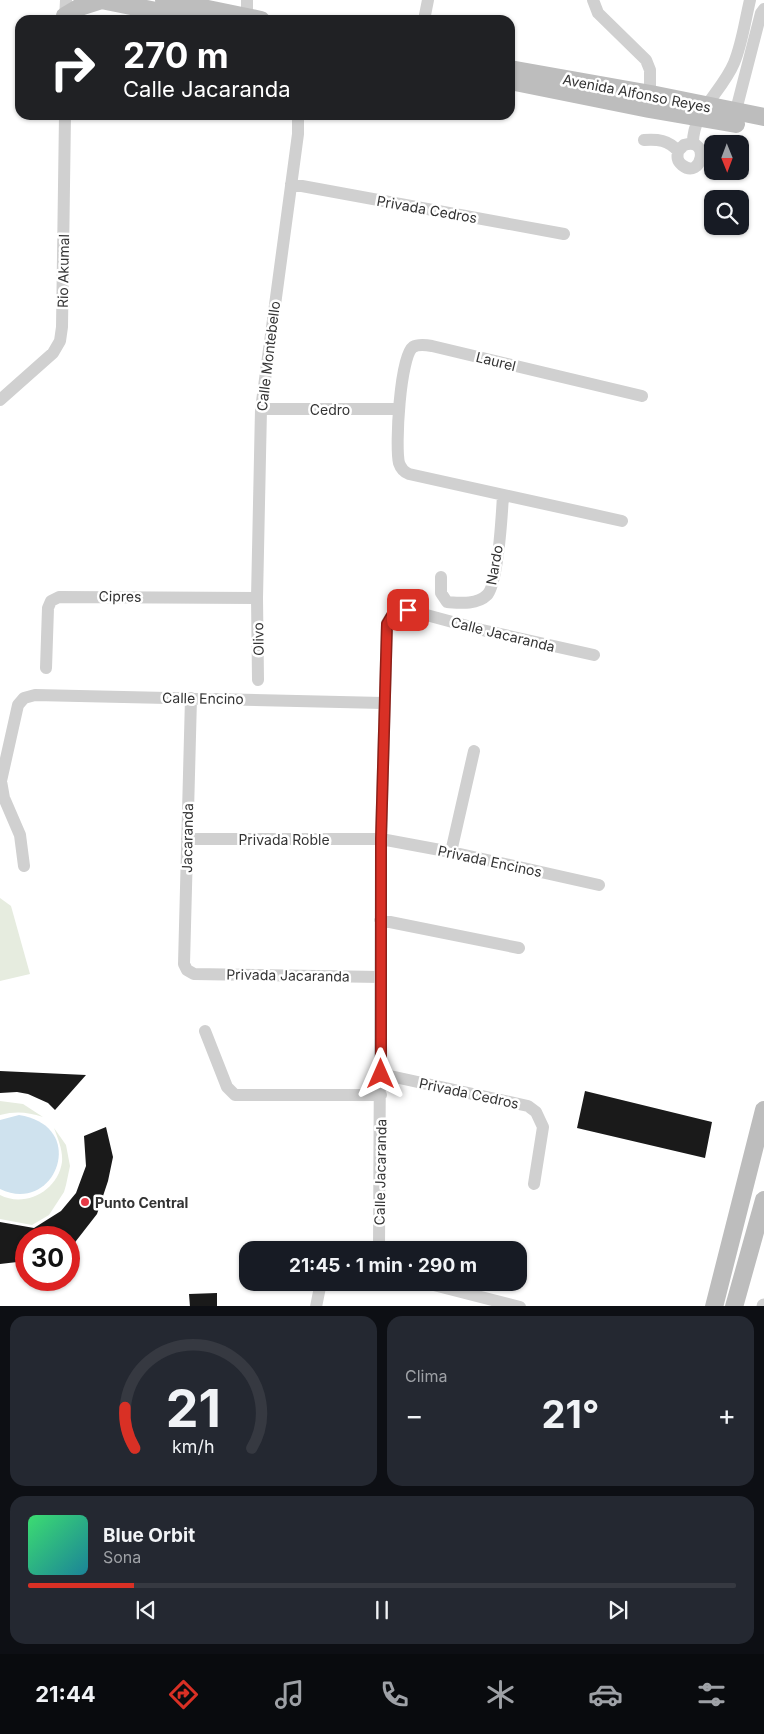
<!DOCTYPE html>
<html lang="es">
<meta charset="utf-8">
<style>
body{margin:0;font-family:Inter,sans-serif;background:#242831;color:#f1f3f6;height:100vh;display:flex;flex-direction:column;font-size:19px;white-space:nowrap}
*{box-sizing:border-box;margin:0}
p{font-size:16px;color:#9ea1a6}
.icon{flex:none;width:28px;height:28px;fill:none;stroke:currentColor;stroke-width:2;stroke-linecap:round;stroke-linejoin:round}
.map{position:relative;height:1306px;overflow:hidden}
.panel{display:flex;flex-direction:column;gap:10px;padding:10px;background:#0d0f14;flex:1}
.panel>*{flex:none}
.top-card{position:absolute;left:15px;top:15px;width:500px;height:105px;border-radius:15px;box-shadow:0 1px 4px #0004;background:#202124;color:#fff;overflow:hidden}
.needle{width:32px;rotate:179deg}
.controls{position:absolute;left:704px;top:135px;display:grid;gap:10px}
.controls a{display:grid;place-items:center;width:45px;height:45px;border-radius:10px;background:#171b24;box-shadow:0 1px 4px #0004;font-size:25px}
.speed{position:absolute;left:15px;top:1226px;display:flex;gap:10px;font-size:25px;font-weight:700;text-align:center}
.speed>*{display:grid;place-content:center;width:65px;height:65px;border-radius:50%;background:#171b24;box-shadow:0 1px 4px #0004;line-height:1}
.speed .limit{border:8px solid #d22;background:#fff;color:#111}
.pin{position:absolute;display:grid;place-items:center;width:42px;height:42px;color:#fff;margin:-21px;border-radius:10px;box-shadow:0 2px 8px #0006}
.me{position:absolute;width:55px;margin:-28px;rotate:0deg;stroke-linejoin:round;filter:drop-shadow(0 0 4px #0008)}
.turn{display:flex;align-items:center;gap:18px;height:105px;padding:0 25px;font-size:22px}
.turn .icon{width:65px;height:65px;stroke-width:2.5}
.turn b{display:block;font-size:35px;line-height:42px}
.big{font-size:38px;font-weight:700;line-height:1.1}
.panel .widget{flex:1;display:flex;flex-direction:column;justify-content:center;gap:8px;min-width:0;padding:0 18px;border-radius:15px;background:#242831}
.panel .dial{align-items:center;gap:0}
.dial svg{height:130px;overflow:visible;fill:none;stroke:#363941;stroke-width:7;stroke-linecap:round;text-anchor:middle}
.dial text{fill:#f1f3f6;stroke:none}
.song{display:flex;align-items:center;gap:15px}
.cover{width:60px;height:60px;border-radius:8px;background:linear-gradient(135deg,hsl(140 70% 55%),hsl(190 70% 35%))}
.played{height:5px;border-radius:2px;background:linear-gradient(90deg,#d93025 15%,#363941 15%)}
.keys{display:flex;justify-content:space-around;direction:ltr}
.heat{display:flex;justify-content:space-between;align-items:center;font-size:28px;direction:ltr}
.panel .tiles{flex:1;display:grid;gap:10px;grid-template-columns:1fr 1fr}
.widget:last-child{grid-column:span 2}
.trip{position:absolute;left:239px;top:1241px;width:288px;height:50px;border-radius:15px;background:#171b24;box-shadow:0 1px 4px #0004;font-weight:700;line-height:50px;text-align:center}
.dock{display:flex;height:80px;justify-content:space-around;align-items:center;background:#090b0e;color:#9ea1a6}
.dock .icon{width:35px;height:35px}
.dock .current{color:#d93025}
.dock b{font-size:22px;color:#f1f3f6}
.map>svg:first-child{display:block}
.green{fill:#e6ecdf}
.water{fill:#cfe2ee}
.building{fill:#1a1a1a}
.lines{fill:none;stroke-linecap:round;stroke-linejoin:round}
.minor{stroke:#d0d0d0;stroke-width:12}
.tertiary{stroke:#d0d0d0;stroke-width:15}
.secondary{stroke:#bdbdbd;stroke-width:18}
.route-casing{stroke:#8d1f18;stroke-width:12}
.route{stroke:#d93025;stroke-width:9}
.poi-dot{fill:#e63946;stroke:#fff;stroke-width:2}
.labels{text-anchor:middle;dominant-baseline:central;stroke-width:5;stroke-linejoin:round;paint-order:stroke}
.street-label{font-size:14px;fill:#333;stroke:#fff}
.poi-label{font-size:14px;font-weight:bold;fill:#333;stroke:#fff;text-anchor:start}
</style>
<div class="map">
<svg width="764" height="1307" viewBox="0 0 764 1307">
<rect width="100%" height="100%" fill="#fff"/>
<path class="green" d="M0 898 11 906 30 974 0 981Z
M0 1101 23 1104 43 1117C27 1112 16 1111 0 1115Z
M54 1128 66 1145 70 1166 66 1185 64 1192 49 1215 32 1225 0 1219V1195C25 1208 58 1191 62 1162 63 1150 58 1139 54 1128Z"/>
<path class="water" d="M19 1115C90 1126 55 1216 0 1189V1120Z"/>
<path class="building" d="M0 1071 86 1075 55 1110 48 1103 28 1094 17 1092 0 1093Z
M585 1091 712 1122 705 1158 577 1128Z
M106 1127 113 1157 108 1181 97 1214 69 1250V1238H26V1261L0 1264V1222L34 1228 61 1211 76 1193 86 1166 84 1136Z
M217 1293V1307H190L189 1294Z"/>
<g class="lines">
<path class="minor" d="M593 0 598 13 646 60 650 70V102
M65 20 66 0
M247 20V0
M424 20 428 0
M734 118 761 13 764 9
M644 140C658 139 668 140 678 151 677 157 677 161 682 165 702 181 711 136 684 145L678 151
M693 144C692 112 722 92 734 63 742 44 745 21 750 0
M291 184 564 234
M0 400 53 353 60 341 62 327 65 115
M261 409H399
M622 521 409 474C404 472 401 469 399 463 395 447 400 356 413 347 418 344 426 345 432 346L642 396
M441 577V593L447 602C460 603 477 605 487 595 498 584 502 513 503 495
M46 668 48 608 51 601 59 597 257 598
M258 680 257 598 261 409 298 134V115
M191 698 184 964 187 970 194 974 381 977
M187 839H381L451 852 599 885
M451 852 474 751
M24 866 20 835 4 798 1 781 18 705 24 698 35 695 383 703
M380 920 519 948
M205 1031 227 1087 235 1095H381
M381 1074 528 1106 536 1112 543 1127 534 1184
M379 1250 381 839 387 623 394 612 408 610 482 630 594 655
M422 1282 520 1307
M316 1307 321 1282"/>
<path class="tertiary" d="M764 1307V1306"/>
<path class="secondary" d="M101 0 201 20
M164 0 261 20
M65 16 80 7 102 0
M510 69 651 94 764 117
M510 81 649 109 736 124
M714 1307 764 1110
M734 1307 764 1200"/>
</g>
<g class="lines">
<defs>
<path id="route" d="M381 1074V839L387 624 394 612 408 610"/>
</defs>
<use href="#route" class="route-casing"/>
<use href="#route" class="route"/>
</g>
<circle class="poi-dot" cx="85" cy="1202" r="5"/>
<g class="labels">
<g class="street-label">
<text transform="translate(637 93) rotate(11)">Avenida Alfonso Reyes</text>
<text transform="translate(427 209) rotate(10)">Privada Cedros</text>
<text transform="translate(63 271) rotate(-89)">Rio Akumal</text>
<text transform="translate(268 356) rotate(-83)">Calle Montebello</text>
<text transform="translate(496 361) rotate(14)">Laurel</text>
<text x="330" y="409">Cedro</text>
<text transform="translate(494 565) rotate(-80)">Nardo</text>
<text transform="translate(120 596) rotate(1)">Cipres</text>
<text transform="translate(503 634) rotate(14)">Calle Jacaranda</text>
<text transform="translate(258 639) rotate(-91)">Olivo</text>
<text transform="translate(203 698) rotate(1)">Calle Encino</text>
<text transform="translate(187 838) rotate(-89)">Jacaranda</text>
<text x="284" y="839">Privada Roble</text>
<text transform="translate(490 861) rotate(12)">Privada Encinos</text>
<text transform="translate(288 975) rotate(1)">Privada Jacaranda</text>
<text transform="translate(469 1093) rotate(12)">Privada Cedros</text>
<text transform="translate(380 1172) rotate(-89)">Calle Jacaranda</text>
</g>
<g class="poi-label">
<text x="95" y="1202">Punto Central</text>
</g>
</g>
</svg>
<div class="controls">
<a><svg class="needle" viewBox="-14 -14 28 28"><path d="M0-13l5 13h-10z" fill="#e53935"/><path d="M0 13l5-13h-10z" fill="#9ea1a6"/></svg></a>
<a><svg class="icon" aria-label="search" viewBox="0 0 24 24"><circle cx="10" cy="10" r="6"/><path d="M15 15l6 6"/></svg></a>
</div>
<div class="speed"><div class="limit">30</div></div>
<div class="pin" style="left:408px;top:610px;background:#d93025"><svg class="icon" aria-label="arrive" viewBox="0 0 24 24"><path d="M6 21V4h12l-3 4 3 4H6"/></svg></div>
<svg class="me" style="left:381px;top:1074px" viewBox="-20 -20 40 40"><path d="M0-17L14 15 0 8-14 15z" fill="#d93025" stroke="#fff" stroke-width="4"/></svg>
<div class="trip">21:45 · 1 min · 290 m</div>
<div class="top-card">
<div class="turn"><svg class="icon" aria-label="right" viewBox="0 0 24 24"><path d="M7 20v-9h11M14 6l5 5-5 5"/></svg><div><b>270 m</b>Calle Jacaranda</div></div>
</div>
</div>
<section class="panel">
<div class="tiles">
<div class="widget dial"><svg viewBox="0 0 100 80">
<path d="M14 69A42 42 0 1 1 86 69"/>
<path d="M14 69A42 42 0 0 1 8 44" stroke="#d93025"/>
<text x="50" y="56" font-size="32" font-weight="700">21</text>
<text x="50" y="72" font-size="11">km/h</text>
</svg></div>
<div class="widget"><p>Clima</p>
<div class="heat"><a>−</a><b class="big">21°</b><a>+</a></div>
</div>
<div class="widget">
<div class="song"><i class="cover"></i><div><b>Blue Orbit</b><p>Sona</p></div></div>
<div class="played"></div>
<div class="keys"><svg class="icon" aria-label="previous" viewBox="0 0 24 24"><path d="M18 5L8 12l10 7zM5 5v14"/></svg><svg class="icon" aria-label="pause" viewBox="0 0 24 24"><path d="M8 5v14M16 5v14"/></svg><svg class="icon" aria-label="next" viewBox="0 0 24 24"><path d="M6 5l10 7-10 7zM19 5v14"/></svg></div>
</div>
</div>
</section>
<nav class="dock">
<b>21:44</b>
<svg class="icon current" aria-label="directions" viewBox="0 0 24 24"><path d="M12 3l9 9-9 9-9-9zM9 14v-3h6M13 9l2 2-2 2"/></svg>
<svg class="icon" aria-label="music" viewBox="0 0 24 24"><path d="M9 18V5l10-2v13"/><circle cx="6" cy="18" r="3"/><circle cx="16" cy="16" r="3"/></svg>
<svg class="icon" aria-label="phone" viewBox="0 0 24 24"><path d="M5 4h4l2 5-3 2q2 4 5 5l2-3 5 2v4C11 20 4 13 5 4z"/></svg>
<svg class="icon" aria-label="climate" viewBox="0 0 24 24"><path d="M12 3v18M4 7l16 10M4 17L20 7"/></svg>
<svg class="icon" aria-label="car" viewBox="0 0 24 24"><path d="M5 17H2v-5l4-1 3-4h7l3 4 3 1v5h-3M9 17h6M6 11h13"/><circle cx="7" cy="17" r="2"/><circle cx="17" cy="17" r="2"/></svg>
<svg class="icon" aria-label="filters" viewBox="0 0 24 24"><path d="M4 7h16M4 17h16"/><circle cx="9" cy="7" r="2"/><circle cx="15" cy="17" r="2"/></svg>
</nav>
